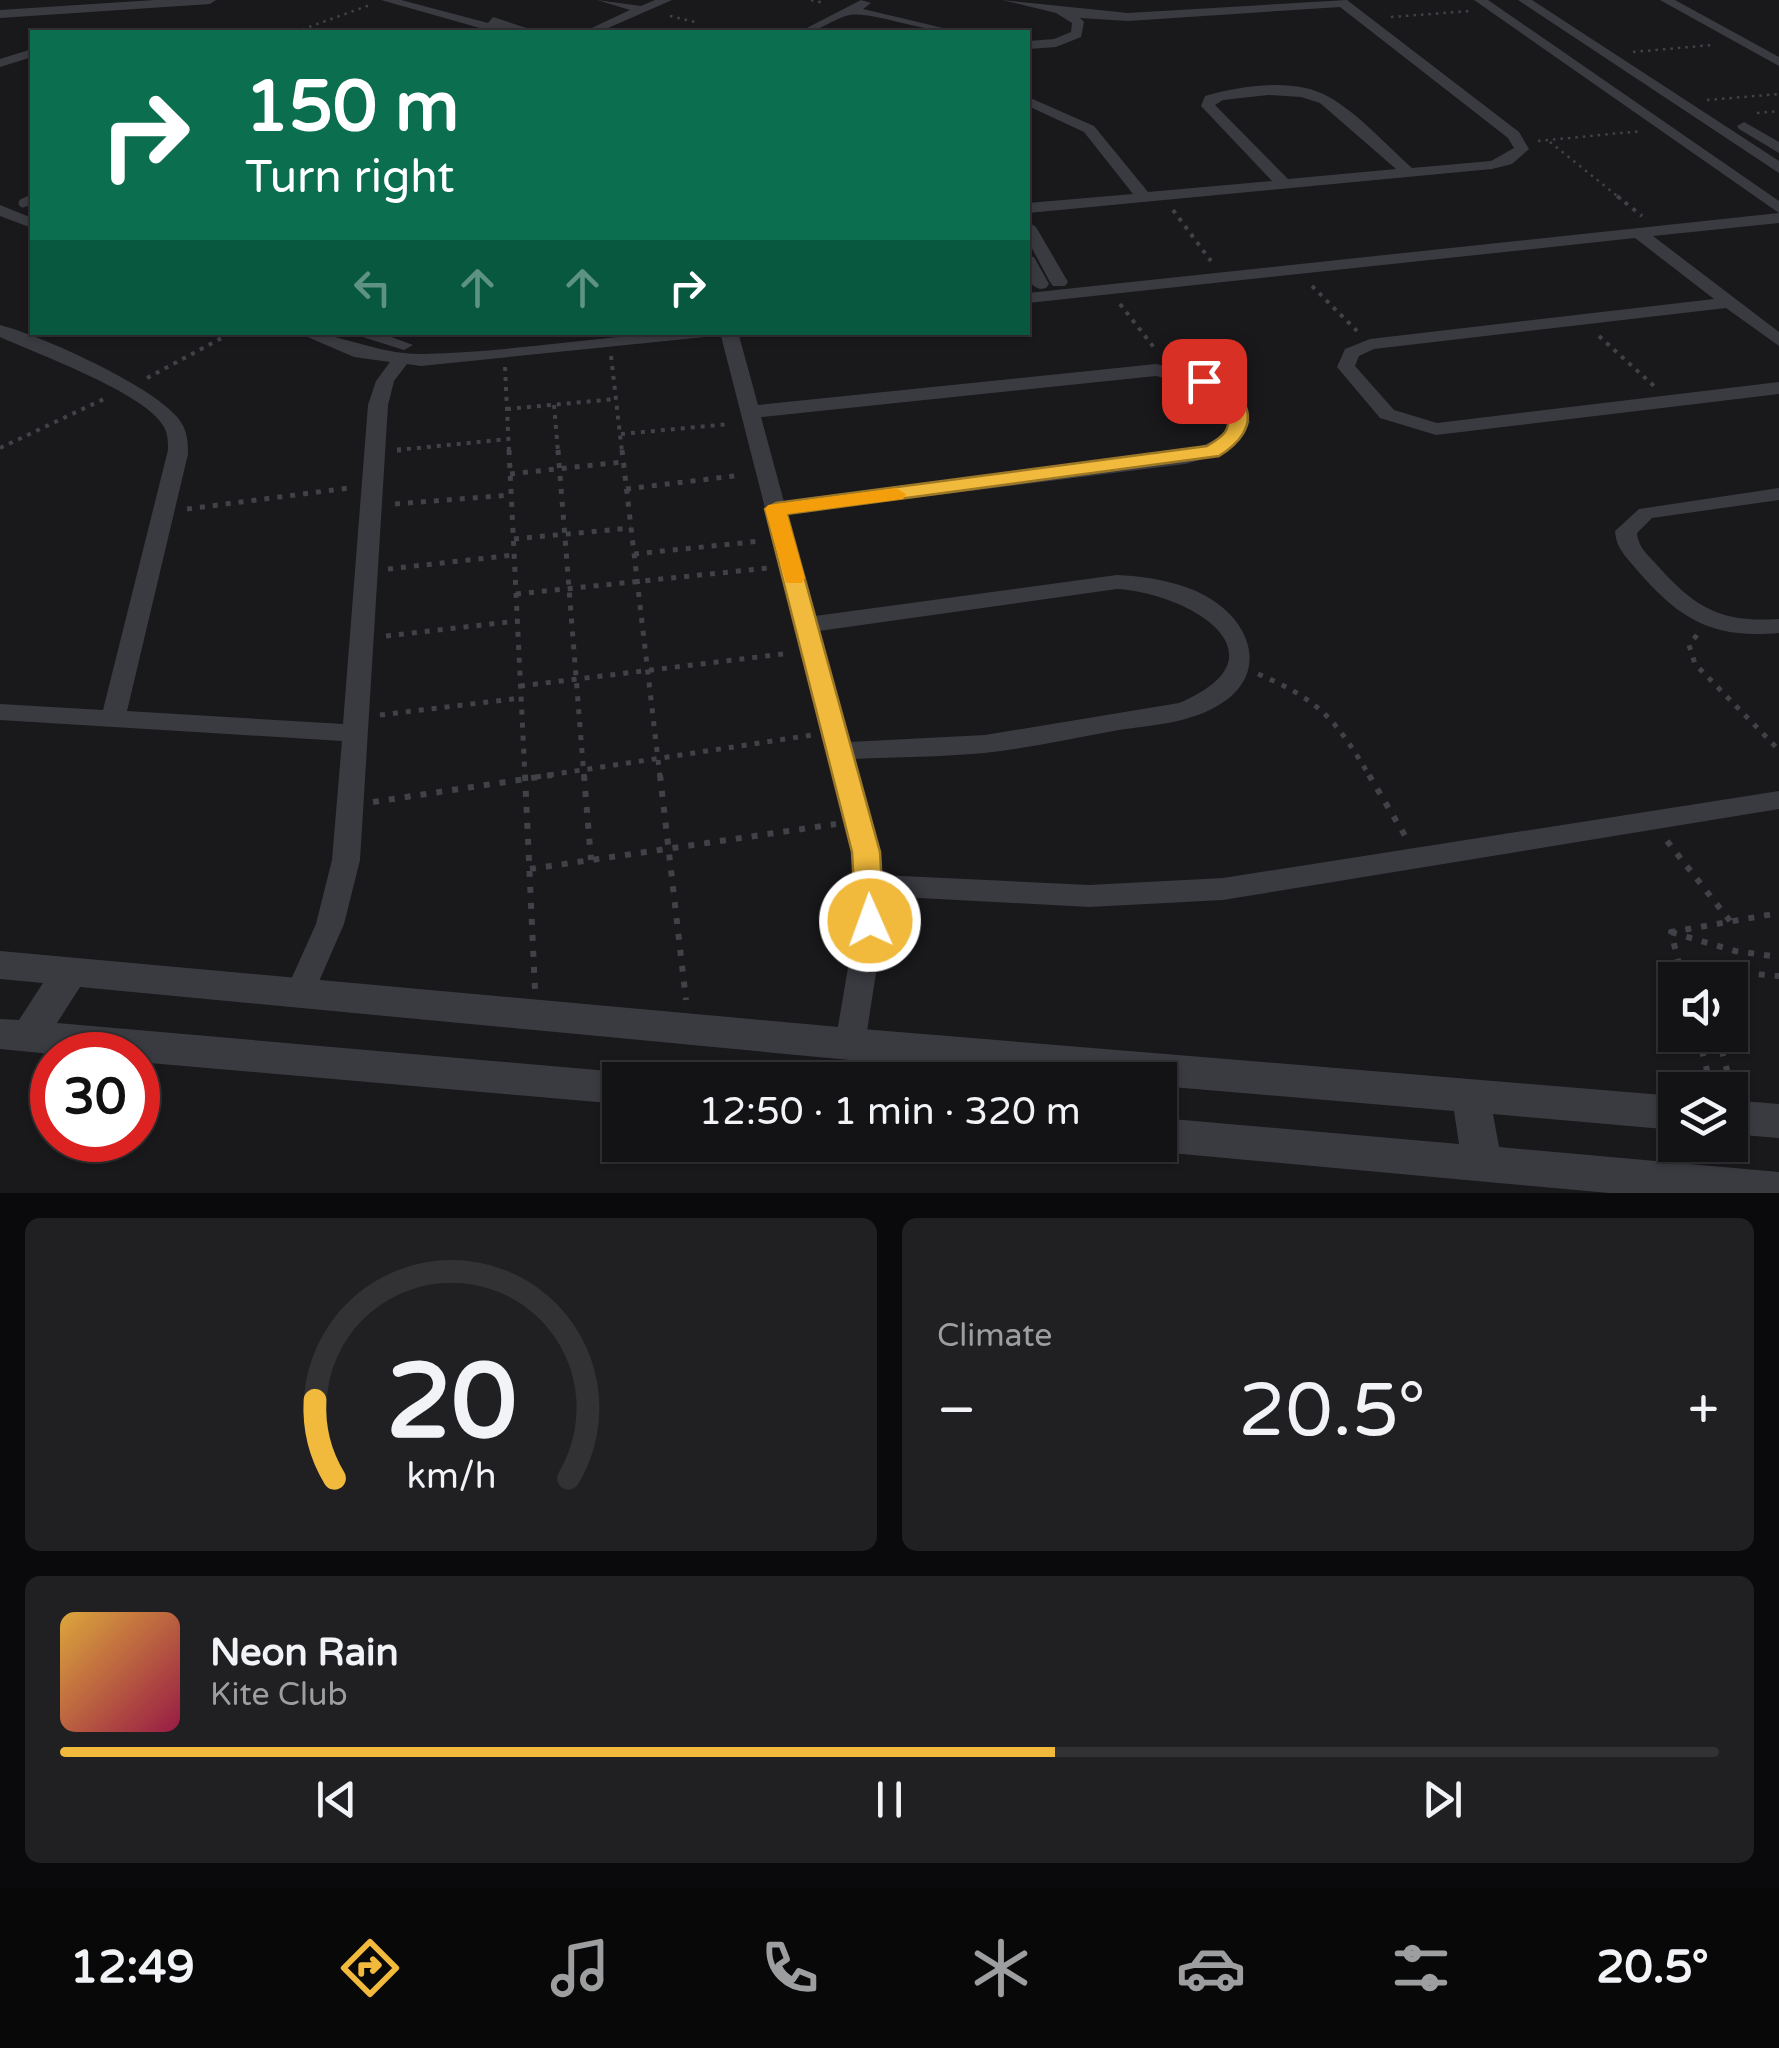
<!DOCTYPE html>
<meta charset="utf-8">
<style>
body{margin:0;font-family:"Varela Round",sans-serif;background:#202022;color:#f1f3f6;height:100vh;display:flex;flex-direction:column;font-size:38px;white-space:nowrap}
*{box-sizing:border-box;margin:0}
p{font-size:32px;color:#9d9ea0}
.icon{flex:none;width:55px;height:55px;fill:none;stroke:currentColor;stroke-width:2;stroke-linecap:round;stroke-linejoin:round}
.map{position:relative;height:1193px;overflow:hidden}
.details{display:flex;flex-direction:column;gap:25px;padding:25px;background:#0a0a0c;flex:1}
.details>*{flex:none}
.banner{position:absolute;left:30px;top:30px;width:1000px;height:305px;border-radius:0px;box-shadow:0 2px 8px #0004,0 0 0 2px #323234;background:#0b6e4f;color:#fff;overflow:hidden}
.tools{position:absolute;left:1658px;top:962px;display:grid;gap:20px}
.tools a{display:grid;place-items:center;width:90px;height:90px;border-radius:0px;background:#131315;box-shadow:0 2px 8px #0004,0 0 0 2px #323234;font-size:50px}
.speed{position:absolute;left:30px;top:1032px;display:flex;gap:20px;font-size:50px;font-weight:700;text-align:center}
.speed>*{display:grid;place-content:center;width:130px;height:130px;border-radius:50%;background:#131315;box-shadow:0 2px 8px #0004,0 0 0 2px #323234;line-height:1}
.speed .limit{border:15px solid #d22;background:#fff;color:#111}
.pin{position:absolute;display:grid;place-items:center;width:85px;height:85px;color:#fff;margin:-42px;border-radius:20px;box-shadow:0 5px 15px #0006}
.me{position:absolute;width:110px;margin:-55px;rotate:358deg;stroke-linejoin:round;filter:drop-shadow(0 0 8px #0008)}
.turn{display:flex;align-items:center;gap:35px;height:210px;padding:0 50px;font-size:45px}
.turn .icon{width:130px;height:130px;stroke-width:2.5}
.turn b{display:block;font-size:70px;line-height:85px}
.lanes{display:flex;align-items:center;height:95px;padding:0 50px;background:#0003;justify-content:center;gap:50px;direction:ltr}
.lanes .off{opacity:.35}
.big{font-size:75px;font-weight:600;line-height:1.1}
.details .widget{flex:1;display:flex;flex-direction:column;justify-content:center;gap:15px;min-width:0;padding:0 35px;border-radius:15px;background:#202022}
.details .dial{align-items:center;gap:0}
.dial svg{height:260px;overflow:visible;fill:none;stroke:#323234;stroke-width:7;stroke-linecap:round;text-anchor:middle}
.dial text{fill:#f1f3f6;stroke:none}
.song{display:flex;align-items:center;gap:30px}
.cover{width:120px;height:120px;border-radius:15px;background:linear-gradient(135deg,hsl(40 70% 55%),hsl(340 70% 35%))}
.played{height:10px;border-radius:5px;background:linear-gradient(90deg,#f1ba3c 60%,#323234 60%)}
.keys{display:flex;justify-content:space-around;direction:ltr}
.heat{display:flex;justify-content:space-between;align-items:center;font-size:55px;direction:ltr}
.details .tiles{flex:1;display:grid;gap:25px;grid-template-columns:1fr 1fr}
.widget:last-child{grid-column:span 2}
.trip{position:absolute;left:602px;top:1062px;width:575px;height:100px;border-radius:0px;background:#131315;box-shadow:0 2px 8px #0004,0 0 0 2px #323234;font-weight:600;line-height:100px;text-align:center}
.menu{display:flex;height:160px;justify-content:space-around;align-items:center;background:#080808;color:#9d9ea0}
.menu .icon{width:70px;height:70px}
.menu .on{color:#f1ba3c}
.menu b{font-size:45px;color:#f1f3f6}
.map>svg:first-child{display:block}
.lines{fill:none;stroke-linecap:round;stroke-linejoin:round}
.path-far3{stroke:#404248;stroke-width:2.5;stroke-dasharray:2.5 5;stroke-linecap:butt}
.path-far2{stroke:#404248;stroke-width:4;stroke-dasharray:4 6;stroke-linecap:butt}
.path-far1{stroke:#404248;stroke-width:5;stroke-dasharray:5 8;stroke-linecap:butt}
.path{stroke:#404248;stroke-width:6;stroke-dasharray:6 10;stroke-linecap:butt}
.service{stroke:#3a3b41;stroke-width:9}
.minor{fill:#3a3b41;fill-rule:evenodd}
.tertiary{fill:#3a3b41;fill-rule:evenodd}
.route{fill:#f1ba3c;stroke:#9d7927;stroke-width:2.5}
.slow{fill:#f59e0b}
</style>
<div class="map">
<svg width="1779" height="1193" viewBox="0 0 1779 1193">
<rect width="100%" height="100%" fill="#19191c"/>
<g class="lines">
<path class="path-far3" d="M811 0 824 3
M670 16 695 22
M1391 17 1470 11
M295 32 370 5
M1633 52 1712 45
M1707 100 1779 94
M1757 113 1779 111
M1538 141 1642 131
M1550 142 1621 199"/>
<path class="path-far2" d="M1617 196 1642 216
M1173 210 1211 261
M1312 286 1357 331
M1120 304 1156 350
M1599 336 1654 386
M611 356 622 452
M505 367 509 452
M147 378 233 332
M554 405 558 452
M507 409 616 399
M621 434 730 424
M0 448 106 398
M397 450 509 439"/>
<path class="path-far1" d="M397 450H401
M509 450 525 777
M558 450 584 777
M622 450 660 777
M510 474 622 462
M626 489 742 475
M395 504 511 495
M187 509 349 488
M514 539 631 528
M634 554 761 541
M388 569 514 555
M516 594 768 568
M1697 635 1689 645 1695 664 1779 750
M386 636 517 621
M1258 674C1320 700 1337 721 1370 777
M520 686 791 653
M380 715 521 698
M536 777 812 735"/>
<path class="path" d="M525 775 535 990
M584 775 591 860
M660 775 686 1000
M1369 775 1407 839
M373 802 552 775
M1667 841 1730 921
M530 869 836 824
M1671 932 1735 951 1779 957
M1679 968 1779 976
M1683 980 1671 932 1779 913
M1698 1035 1712 1090
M1718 1035 1732 1090"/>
<path class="service" d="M23 203 32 199"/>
<path class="minor" d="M155 0H216L210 4 0 18V10Z
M381 0H401L488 23 493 17 539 32H494Z
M597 0 641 6 655 0H672L599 32H583L630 10Z
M861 0 871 3 863 9 960 32C929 34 871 11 850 15 831 19 820 33 799 32Z
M1002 0 1128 13 1347 0 1519 132 1529 149 1512 164 1492 169 1028 213V203L1133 194 1084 132 1028 106V97L1094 126 1148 192 1272 181 1201 106 1205 96C1240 86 1295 77 1329 97 1359 114 1386 145 1412 168L1491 161 1514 148 1508 138 1340 7 1128 21 1080 18 1084 22 1081 37 1056 47 1028 49V41L1054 39 1071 32 1072 23 1056 13ZM1268 95 1301 97 1320 103 1396 169 1288 179 1215 105 1223 100Z
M1474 0H1488L1779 201V213Z
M1518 0H1532L1779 161V173Z
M1660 0H1675L1779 57V66Z
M32 49V57L0 67V59Z
M1744 122 1779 142V153L1739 129 1737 126Z
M0 205 32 218V228L0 216Z
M1779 213V223L1653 236 1779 332V346L1726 308 1374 349 1359 356 1355 366 1394 410 1437 423 1779 382V394L1436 435 1380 418 1337 367 1345 349 1370 339 1714 299 1635 238 1028 303V293Z
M1028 222 1036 227 1068 282 1065 286H1053L1050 282 1028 241Z
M1028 256 1034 257 1049 284 1046 288 1040 289C1025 285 1027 268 1028 256Z
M0 325C42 336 151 385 178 418 187 429 188 440 188 454L127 711 343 724 368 405 376 381 390 362 354 357 296 332C340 332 377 355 423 354 521 352 616 332 714 332L705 337 421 366 407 364 394 381 388 405 360 860 344 924 310 1002 300 1005 290 1002 285 993 316 924 332 860 342 741 0 720V704L103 710 168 450C168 442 168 434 164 427 146 393 37 354 0 337Z
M347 332H378L413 345 404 350Z
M720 332H738L758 405 1156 364C1193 372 1236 381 1250 422 1238 450 1213 457 1185 464L787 514 815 616 1117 575C1158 577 1208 586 1235 620 1258 650 1254 682 1222 703 1192 723 1153 725 1119 730 1074 738 1029 748 984 753 941 757 897 757 854 759L879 852 881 875 1089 885 1223 878 1779 791V809L1223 900 1089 907 882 896 884 921 865 1044 861 1053 850 1057 839 1053 835 1044 856 921 853 852ZM1156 376C1185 382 1221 391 1230 422 1222 441 1201 446 1182 452L784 502 761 417ZM1117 589C1189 593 1292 655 1179 703L985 735 849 742 819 631Z
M1779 488V500L1652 518 1637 533C1638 547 1647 554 1657 565 1695 608 1721 623 1779 619V633C1713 639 1680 620 1637 570 1626 557 1616 548 1615 531L1639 509Z"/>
<path class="tertiary" d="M0 951 850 1028 1675 1096V1130L1493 1114 1499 1147 1779 1172V1193H1609L1160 1152 1145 1145H1160V1118L1459 1144 1454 1111 1160 1086V1080H1089L850 1060 80 987 57 1023 620 1072 635 1080H620V1104L138 1062V1055H62L0 1049V1019L19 1020 43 983 0 979Z
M1730 1100 1779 1104V1138L1730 1134Z"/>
</g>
<path class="route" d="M1204 376C1253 390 1265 428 1219 456L787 514 880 852 884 921 880 929 870 932 860 929 856 921 852 852 765 509 776 503 1207 446C1224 436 1231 431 1228 410L1195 381Z"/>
<path class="slow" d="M896 488 906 494 903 499 787 514 805 578 802 583H786L765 509 768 505Z"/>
</svg>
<div class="tools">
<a><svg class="icon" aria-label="sound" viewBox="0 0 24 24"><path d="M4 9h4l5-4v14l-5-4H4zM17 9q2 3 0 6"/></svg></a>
<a><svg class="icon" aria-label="layers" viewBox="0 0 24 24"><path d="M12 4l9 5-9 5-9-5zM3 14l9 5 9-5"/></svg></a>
</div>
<div class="speed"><div class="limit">30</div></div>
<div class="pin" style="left:1204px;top:381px;background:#d93025"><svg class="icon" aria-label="arrive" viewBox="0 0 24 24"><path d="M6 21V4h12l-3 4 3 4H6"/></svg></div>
<svg class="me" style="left:870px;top:921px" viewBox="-20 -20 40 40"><circle r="17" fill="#f1ba3c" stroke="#fff" stroke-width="3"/><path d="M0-11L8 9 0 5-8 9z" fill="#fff"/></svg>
<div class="trip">12:50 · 1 min · 320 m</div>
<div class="banner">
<div class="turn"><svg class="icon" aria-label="right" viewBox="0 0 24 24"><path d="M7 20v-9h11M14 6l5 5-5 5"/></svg><div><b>150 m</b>Turn right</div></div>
<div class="lanes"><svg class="icon off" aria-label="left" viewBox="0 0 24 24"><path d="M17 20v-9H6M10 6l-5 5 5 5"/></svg><svg class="icon off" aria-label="ahead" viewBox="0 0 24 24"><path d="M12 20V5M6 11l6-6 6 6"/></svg><svg class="icon off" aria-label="ahead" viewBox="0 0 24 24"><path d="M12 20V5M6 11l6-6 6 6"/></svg><svg class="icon" aria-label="right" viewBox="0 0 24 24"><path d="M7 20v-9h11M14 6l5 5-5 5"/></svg></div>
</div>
</div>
<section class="details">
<div class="tiles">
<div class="widget dial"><svg viewBox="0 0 100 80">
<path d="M14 69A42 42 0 1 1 86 69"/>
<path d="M14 69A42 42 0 0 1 8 45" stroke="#f1ba3c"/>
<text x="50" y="56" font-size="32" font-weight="700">20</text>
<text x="50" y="72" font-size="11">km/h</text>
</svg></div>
<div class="widget"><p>Climate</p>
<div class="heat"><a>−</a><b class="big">20.5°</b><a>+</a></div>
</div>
<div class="widget">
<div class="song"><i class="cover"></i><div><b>Neon Rain</b><p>Kite Club</p></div></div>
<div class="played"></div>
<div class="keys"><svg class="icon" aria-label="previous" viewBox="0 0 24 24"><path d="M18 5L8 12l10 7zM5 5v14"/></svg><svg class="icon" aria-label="pause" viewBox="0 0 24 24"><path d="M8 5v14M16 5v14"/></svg><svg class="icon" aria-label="next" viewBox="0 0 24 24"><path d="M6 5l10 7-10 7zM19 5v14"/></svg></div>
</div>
</div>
</section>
<nav class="menu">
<b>12:49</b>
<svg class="icon on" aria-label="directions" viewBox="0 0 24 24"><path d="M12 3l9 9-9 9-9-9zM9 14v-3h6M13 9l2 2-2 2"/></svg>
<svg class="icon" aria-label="music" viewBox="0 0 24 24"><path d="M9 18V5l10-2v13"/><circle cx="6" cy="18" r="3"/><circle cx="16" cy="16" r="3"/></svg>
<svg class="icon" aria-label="phone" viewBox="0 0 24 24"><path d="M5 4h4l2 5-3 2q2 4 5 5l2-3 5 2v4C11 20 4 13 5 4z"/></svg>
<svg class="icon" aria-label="climate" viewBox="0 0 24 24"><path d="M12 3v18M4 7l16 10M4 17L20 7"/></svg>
<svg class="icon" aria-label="car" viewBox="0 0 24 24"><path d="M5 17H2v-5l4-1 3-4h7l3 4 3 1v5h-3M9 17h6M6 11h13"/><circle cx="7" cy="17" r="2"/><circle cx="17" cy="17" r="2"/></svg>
<svg class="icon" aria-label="filters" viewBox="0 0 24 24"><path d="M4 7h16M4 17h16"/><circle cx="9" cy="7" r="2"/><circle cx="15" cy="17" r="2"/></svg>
<b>20.5°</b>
</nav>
